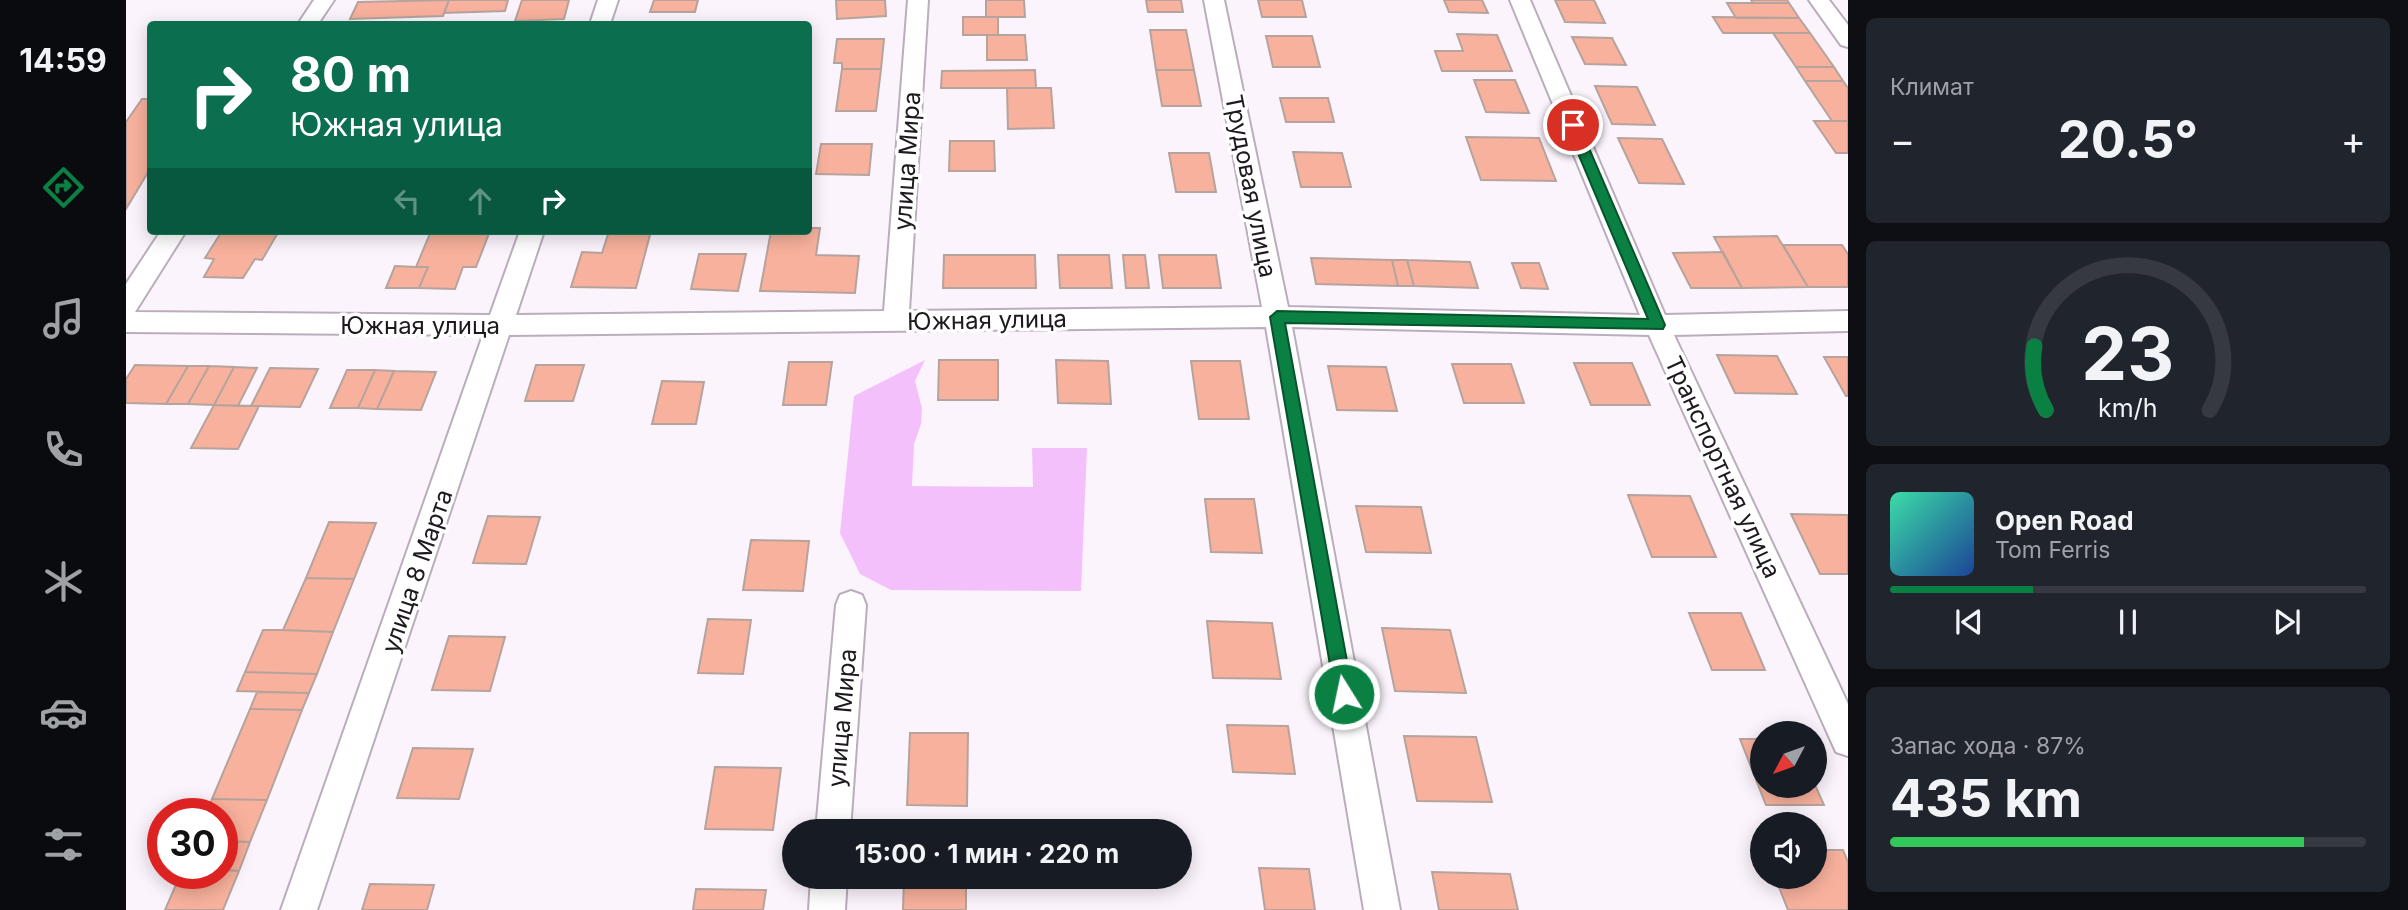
<!DOCTYPE html>
<html lang="ru">
<meta charset="utf-8">
<style>
body{margin:0;font-family:Inter,sans-serif;background:#20242c;color:#f1f3f6;height:100vh;display:flex;flex-direction:column;font-size:26px;white-space:nowrap}
*{box-sizing:border-box;margin:0}
p{font-size:23px;color:#9ea1a6}
.icon{flex:none;width:38px;height:38px;fill:none;stroke:currentColor;stroke-width:2;stroke-linecap:round;stroke-linejoin:round}
.map{position:relative;flex:1;overflow:hidden}
.panel{display:flex;flex-direction:column;gap:18px;padding:18px;background:#0d0f14;width:560px}
.panel>*{flex:none}
.top-card{position:absolute;left:21px;top:21px;width:665px;height:214px;border-radius:7px;box-shadow:0 4px 18px #0003;background:#0b6e4f;color:#fff;overflow:hidden}
.needle{width:46px;rotate:229deg}
.buttons{position:absolute;left:1624px;top:721px;display:grid;gap:14px}
.buttons a{display:grid;place-items:center;width:77px;height:77px;border-radius:50%;background:#171b24;box-shadow:0 4px 18px #0003;font-size:35px}
.speed{position:absolute;left:21px;top:798px;display:flex;gap:14px;font-size:35px;font-weight:700;text-align:center}
.speed>*{display:grid;place-content:center;width:91px;height:91px;border-radius:50%;background:#171b24;box-shadow:0 4px 18px #0003;line-height:1}
.speed .limit{border:10px solid #d22;background:#fff;color:#111}
.pin{position:absolute;display:grid;place-items:center;width:60px;height:60px;color:#fff;margin:-30px;border:4px solid #fff;border-radius:50%;box-shadow:0 2px 7px #0007}
.me{position:absolute;width:77px;margin:-38px;rotate:350deg;stroke-linejoin:round;filter:drop-shadow(0 0 5px #0008)}
.turn{display:flex;align-items:center;gap:24px;height:147px;padding:0 28px;font-size:32px}
.turn .icon{width:91px;height:91px;stroke-width:2.5}
.turn b{display:block;font-size:49px;line-height:60px}
.lanes{display:flex;align-items:center;height:66px;padding:0 28px;background:#0003;justify-content:center;gap:35px;direction:ltr}
.lanes .off{opacity:.35}
.big{font-size:52px;font-weight:700;line-height:1.1}
.panel .widget{flex:1;display:flex;flex-direction:column;justify-content:center;gap:10px;min-width:0;padding:0 24px;border-radius:10px;background:#20242c}
.panel .dial{align-items:center;gap:0}
.dial svg{height:182px;overflow:visible;fill:none;stroke:#363941;stroke-width:7;stroke-linecap:round;text-anchor:middle}
.dial text{fill:#f1f3f6;stroke:none}
.song{display:flex;align-items:center;gap:21px}
.cover{width:84px;height:84px;border-radius:10px;background:linear-gradient(135deg,hsl(160 70% 55%),hsl(220 70% 35%))}
.played{height:7px;border-radius:4px;background:linear-gradient(90deg,#0b8043 30%,#363941 30%)}
.keys{display:flex;justify-content:space-around;direction:ltr}
.heat{display:flex;justify-content:space-between;align-items:center;font-size:38px;direction:ltr}
.charge{height:10px;border-radius:5px;background:linear-gradient(90deg,#34c759 87%,#363941 0)}
.trip{position:absolute;left:656px;top:819px;width:410px;height:70px;border-radius:35px;background:#171b24;box-shadow:0 4px 18px #0003;font-weight:700;line-height:70px;text-align:center}
main{display:flex;flex:1;min-height:0}
.menu{display:flex;flex-direction:column;width:126px;justify-content:space-around;align-items:center;background:#090b0e;color:#9ea1a6}
.menu .icon{width:49px;height:49px}
.menu .active{color:#0b8043}
.menu b{font-size:32px;color:#f1f3f6}
.map>svg:first-child{display:block}
.green{fill:#f4c0fc}
.building{fill:#f8b19c;stroke:#b6a39d;stroke-width:2}
.lines{fill:none;stroke-linecap:round;stroke-linejoin:round}
.minor-casing{stroke:#baadbc;stroke-width:4}
.minor{fill:#fff;fill-rule:evenodd}
.route{fill:#0b8043;stroke:#07532c;stroke-width:2}
.labels{text-anchor:middle;dominant-baseline:central;stroke-width:7;stroke-linejoin:round;paint-order:stroke}
.street-label{font-size:24px;fill:#1d191e;stroke:#fff}
</style>
<main>
<nav class="menu">
<b>14:59</b>
<svg class="icon active" aria-label="directions" viewBox="0 0 24 24"><path d="M12 3l9 9-9 9-9-9zM9 14v-3h6M13 9l2 2-2 2"/></svg>
<svg class="icon" aria-label="music" viewBox="0 0 24 24"><path d="M9 18V5l10-2v13"/><circle cx="6" cy="18" r="3"/><circle cx="16" cy="16" r="3"/></svg>
<svg class="icon" aria-label="phone" viewBox="0 0 24 24"><path d="M5 4h4l2 5-3 2q2 4 5 5l2-3 5 2v4C11 20 4 13 5 4z"/></svg>
<svg class="icon" aria-label="climate" viewBox="0 0 24 24"><path d="M12 3v18M4 7l16 10M4 17L20 7"/></svg>
<svg class="icon" aria-label="car" viewBox="0 0 24 24"><path d="M5 17H2v-5l4-1 3-4h7l3 4 3 1v5h-3M9 17h6M6 11h13"/><circle cx="7" cy="17" r="2"/><circle cx="17" cy="17" r="2"/></svg>
<svg class="icon" aria-label="filters" viewBox="0 0 24 24"><path d="M4 7h16M4 17h16"/><circle cx="9" cy="7" r="2"/><circle cx="15" cy="17" r="2"/></svg>
</nav>
<div class="map">
<svg width="1722" height="910" viewBox="0 0 1722 910">
<rect width="100%" height="100%" fill="#fcf4fd"/>
<path class="green" d="M799 360 789 381 796 408 795 424 788 444 786 486 907 487 906 448H961L955 591 765 590 734 574 714 533 728 396Z"/>
<path class="building" d="M323 0 317 16 224 19 232 2Z
M323 0H382L379 11 318 13Z
M396 0H443L438 19 389 21Z
M528 0H572L569 12H524Z
M710 0H759L760 16 711 19Z
M860 0H898L899 17H860Z
M1020 0H1055L1057 12H1022Z
M1132 0H1176L1180 17H1136Z
M1318 0H1356L1362 13 1323 12Z
M1429 0H1468L1479 23 1439 22Z
M1625 0H1661L1663 3H1627Z
M1601 3H1663L1673 18H1610Z
M837 17H872V35H837Z
M1587 17 1673 18 1684 33H1597Z
M1024 30H1060L1068 70H1030Z
M1647 33H1684L1708 67H1670Z
M1331 34 1371 35 1386 71H1316L1309 51H1337Z
M861 35H899L901 60H861Z
M1140 36H1186L1194 67H1147Z
M1446 37 1486 38 1500 65 1459 64Z
M711 39H758L755 69H716V63H708Z
M1670 67H1708L1717 81H1679Z
M716 69H755L750 111H710Z
M909 70 910 88H815L816 71Z
M1030 70H1068L1075 106H1036Z
M1348 80H1389L1403 113 1360 112Z
M1679 81H1717L1722 88V121H1706Z
M1469 86 1511 87 1529 125 1486 124Z
M881 88H925L928 128 882 129Z
M1154 98H1202L1208 122H1160Z
M16 99H24V169L0 209V122Z
M1688 121H1722V153H1710Z
M1340 137 1413 138 1430 181 1355 180Z
M1492 138 1536 139 1558 184 1513 183Z
M824 141H868L869 171H823Z
M695 144H746L743 175 690 174Z
M1167 152 1216 153 1225 187H1175Z
M1043 153H1083L1090 192H1050Z
M682 228H694L690 255 733 256 729 293 634 291 645 231H682Z
M96 231H153L136 260 129 259 117 278 78 277 88 259 79 258Z
M305 231H364L350 267H337L329 289 293 288 302 267H290Z
M483 231H525L510 288 445 287 456 252 476 253Z
M1651 236 1682 287 1616 288 1588 237Z
M1657 245H1716L1722 254V287H1682Z
M1597 252 1616 288H1565L1547 253Z
M573 254H620L612 291 565 289Z
M818 255H909L910 288H817Z
M932 255H983L986 288H934Z
M997 255H1019L1023 288H1000Z
M1033 255H1090L1095 288H1037Z
M1185 258 1266 260 1272 286 1190 284Z
M1266 260H1281L1288 286H1272Z
M1281 260 1344 262 1352 288 1288 286Z
M1386 263H1413L1422 289 1395 288Z
M269 266 290 267H302L293 288H260Z
M1591 355 1651 356 1671 394 1609 393Z
M1698 357H1722V396H1720Z
M813 360H872V400H812Z
M930 360 982 361 985 404 932 403Z
M1065 361H1114L1123 419H1073Z
M663 362H706L700 405H657Z
M1448 363H1506L1524 405H1465Z
M1326 364H1385L1398 403H1338Z
M9 365 62 366 40 404 0 403V379Z
M410 365H458L447 401H399Z
M62 366H83L62 404H40Z
M83 366 108 367 88 405 62 404Z
M1202 366 1260 367 1271 411 1211 410Z
M108 367 131 368 112 406 88 405Z
M144 368 192 369 174 407 125 406Z
M221 370H249L232 408H204Z
M249 370 268 371 251 409 232 408Z
M268 371 310 372 295 410 251 409Z
M536 381 578 382 570 424H526Z
M88 405 133 406 112 449 65 448Z
M1502 495 1564 496 1590 557H1526Z
M1079 499H1128L1136 553 1085 552Z
M1230 506 1295 507 1305 553 1240 552Z
M1665 514 1722 515V574H1694Z
M362 516 414 517 400 564 347 563Z
M203 522 250 523 228 579 180 578Z
M625 540 683 541 677 591 617 590Z
M180 578 228 579 207 632 157 630Z
M1563 613H1615L1639 670H1586Z
M582 619 625 620 617 674 572 673Z
M1081 621 1146 623 1155 679 1087 678Z
M1256 628 1324 630 1340 693 1269 691Z
M137 630H157L207 632 191 674 119 672Z
M323 636 379 637 364 691 306 690Z
M119 672 191 674 183 693 111 691Z
M131 692 183 693 176 710 124 709Z
M124 709 176 710 141 800 86 799Z
M1101 725 1162 726 1169 774 1107 772Z
M784 733H842L841 806 781 805Z
M1278 736 1350 737 1366 802 1291 801Z
M1614 739H1636V786L1689 785 1698 805H1640Z
M287 748 347 749 333 799 271 798Z
M589 767 655 768 647 830 579 829Z
M86 799 141 800 124 842 96 841V814H80Z
M96 841 124 842 113 871 96 870Z
M1689 850H1717L1722 862V910H1662L1649 877H1689Z
M1133 868 1183 869 1189 910H1139Z
M96 870 113 871 97 910H39L55 873H96Z
M1306 872 1384 874 1392 910H1313Z
M778 877H840V910H777Z
M244 884 308 885 301 910H236Z
M570 889 640 890 637 910H567Z"/>
<g class="lines">
<defs>
<path id="minor" d="M188 0H208L192 24H172Z
M472 0H492L484 24H464Z
M782 0H802L783 311 1136 307 1078 0H1098L1162 307 1514 315 1384 0H1404L1539 315 1722 311V331L1548 335 1722 704V756L1710 752 1523 335 1166 327 1274 910H1238L1140 327 383 335 191 910H155L357 335 0 332V284L35 231H60L9 312 364 315 394 231H418L390 315 758 311Z
M1683 0H1703L1722 25V47L1715 45Z
M725 591 736 595 740 605 724 831H690L710 605 714 595Z
M685 877H721L719 910H683Z"/>
</defs>
<use href="#minor" class="minor-casing"/>
<use href="#minor" class="minor"/>
</g>
<path class="route" d="M1447 121 1453 125 1539 325 1537 329 1159 323 1227 694 1224 701 1218 703 1212 701 1209 694 1144 317 1151 311 1522 319 1440 125Z"/>
<g class="labels">
<g class="street-label">
<text transform="translate(781 161) rotate(-86)">улица Мира</text>
<text transform="translate(1125 186) rotate(79)">Трудовая улица</text>
<text transform="translate(861 320) rotate(-1)">Южная улица</text>
<text x="294" y="325">Южная улица</text>
<text transform="translate(1597 467) rotate(65)">Транспортная улица</text>
<text transform="translate(291 571) rotate(-71)">улица 8 Марта</text>
<text transform="translate(716 718) rotate(-85)">улица Мира</text>
</g>
</g>
</svg>
<div class="buttons">
<a><svg class="needle" viewBox="-14 -14 28 28"><path d="M0-13l5 13h-10z" fill="#e53935"/><path d="M0 13l5-13h-10z" fill="#9ea1a6"/></svg></a>
<a><svg class="icon" aria-label="sound" viewBox="0 0 24 24"><path d="M4 9h4l5-4v14l-5-4H4zM17 9q2 3 0 6"/></svg></a>
</div>
<div class="speed"><div class="limit">30</div></div>
<div class="pin" style="left:1447px;top:125px;background:#d93025"><svg class="icon" aria-label="arrive" viewBox="0 0 24 24"><path d="M6 21V4h12l-3 4 3 4H6"/></svg></div>
<svg class="me" style="left:1218px;top:694px" viewBox="-20 -20 40 40"><circle r="17" fill="#0b8043" stroke="#fff" stroke-width="3"/><path d="M0-11L8 9 0 5-8 9z" fill="#fff"/></svg>
<div class="trip">15:00 · 1 мин · 220 m</div>
<div class="top-card">
<div class="turn"><svg class="icon" aria-label="right" viewBox="0 0 24 24"><path d="M7 20v-9h11M14 6l5 5-5 5"/></svg><div><b>80 m</b>Южная улица</div></div>
<div class="lanes"><svg class="icon off" aria-label="left" viewBox="0 0 24 24"><path d="M17 20v-9H6M10 6l-5 5 5 5"/></svg><svg class="icon off" aria-label="ahead" viewBox="0 0 24 24"><path d="M12 20V5M6 11l6-6 6 6"/></svg><svg class="icon" aria-label="right" viewBox="0 0 24 24"><path d="M7 20v-9h11M14 6l5 5-5 5"/></svg></div>
</div>
</div>
<section class="panel">
<div class="widget"><p>Климат</p>
<div class="heat"><a>−</a><b class="big">20.5°</b><a>+</a></div>
</div>
<div class="widget dial"><svg viewBox="0 0 100 80">
<path d="M14 69A42 42 0 1 1 86 69"/>
<path d="M14 69A42 42 0 0 1 9 41" stroke="#0b8043"/>
<text x="50" y="56" font-size="32" font-weight="700">23</text>
<text x="50" y="72" font-size="11">km/h</text>
</svg></div>
<div class="widget">
<div class="song"><i class="cover"></i><div><b>Open Road</b><p>Tom Ferris</p></div></div>
<div class="played"></div>
<div class="keys"><svg class="icon" aria-label="previous" viewBox="0 0 24 24"><path d="M18 5L8 12l10 7zM5 5v14"/></svg><svg class="icon" aria-label="pause" viewBox="0 0 24 24"><path d="M8 5v14M16 5v14"/></svg><svg class="icon" aria-label="next" viewBox="0 0 24 24"><path d="M6 5l10 7-10 7zM19 5v14"/></svg></div>
</div>
<div class="widget"><p>Запас хода · 87%</p><b class="big">435 km</b><div class="charge"></div></div>
</section>
</main>
